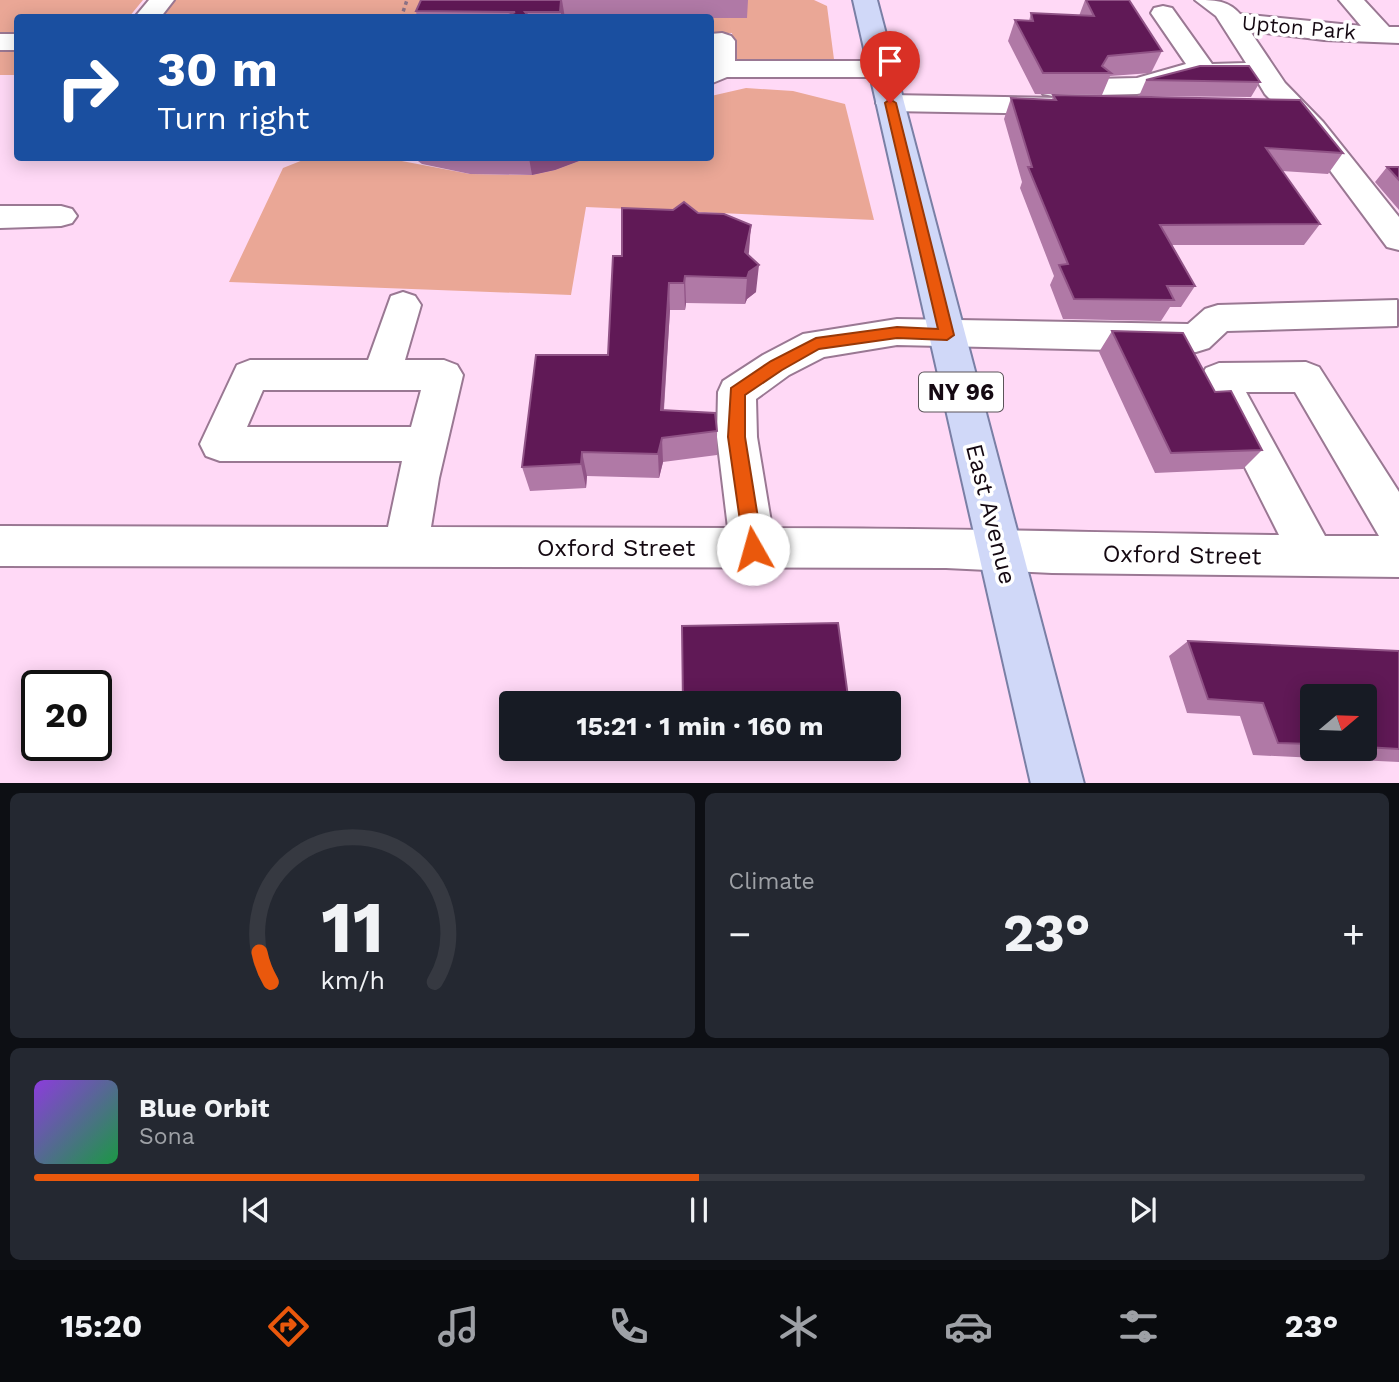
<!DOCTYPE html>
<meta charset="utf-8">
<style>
body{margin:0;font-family:"Work Sans",sans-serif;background:#242831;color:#f1f3f6;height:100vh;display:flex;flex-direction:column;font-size:26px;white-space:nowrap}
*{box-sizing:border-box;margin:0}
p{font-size:23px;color:#9ea1a6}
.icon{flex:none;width:38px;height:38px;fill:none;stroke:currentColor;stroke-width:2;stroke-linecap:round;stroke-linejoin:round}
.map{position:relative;height:783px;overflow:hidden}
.details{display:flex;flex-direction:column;gap:10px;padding:10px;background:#0d0f14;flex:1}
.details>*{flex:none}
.banner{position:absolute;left:14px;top:14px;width:700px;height:147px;border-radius:7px;box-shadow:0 4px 18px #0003;background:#1a4fa0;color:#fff;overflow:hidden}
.needle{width:46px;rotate:71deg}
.tools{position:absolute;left:1300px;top:684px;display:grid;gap:14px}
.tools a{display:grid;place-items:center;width:77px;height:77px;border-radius:7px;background:#171b24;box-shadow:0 4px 18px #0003;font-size:35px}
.speed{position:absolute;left:21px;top:670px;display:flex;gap:14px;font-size:35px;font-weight:700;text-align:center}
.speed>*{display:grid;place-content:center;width:91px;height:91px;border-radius:50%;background:#171b24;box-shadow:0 4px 18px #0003;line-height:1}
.speed .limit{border:4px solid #111;border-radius:10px;background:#fff;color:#111}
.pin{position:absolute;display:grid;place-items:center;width:60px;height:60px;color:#fff;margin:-72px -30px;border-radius:50% 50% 50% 0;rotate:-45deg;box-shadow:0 0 7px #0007}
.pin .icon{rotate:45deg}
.me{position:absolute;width:77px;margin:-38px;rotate:353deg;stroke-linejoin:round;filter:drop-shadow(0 0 5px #0008)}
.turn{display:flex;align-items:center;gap:24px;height:147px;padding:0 28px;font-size:32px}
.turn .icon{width:91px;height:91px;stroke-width:2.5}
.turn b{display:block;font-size:49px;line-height:60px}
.big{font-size:52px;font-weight:700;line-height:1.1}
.details .card{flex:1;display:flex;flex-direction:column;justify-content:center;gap:10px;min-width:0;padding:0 24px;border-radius:10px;background:#242831}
.details .dial{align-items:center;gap:0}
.dial svg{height:182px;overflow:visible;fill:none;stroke:#363941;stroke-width:7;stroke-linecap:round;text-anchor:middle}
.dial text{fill:#f1f3f6;stroke:none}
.song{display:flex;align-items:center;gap:21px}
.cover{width:84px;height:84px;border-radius:10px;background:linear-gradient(135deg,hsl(270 70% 55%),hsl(140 70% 35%))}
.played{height:7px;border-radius:4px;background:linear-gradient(90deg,#ea580c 50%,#363941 50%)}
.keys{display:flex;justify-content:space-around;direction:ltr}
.heat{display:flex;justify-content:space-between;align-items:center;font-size:38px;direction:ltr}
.details .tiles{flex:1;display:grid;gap:10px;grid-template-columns:1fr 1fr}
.card:last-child{grid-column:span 2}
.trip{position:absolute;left:499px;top:691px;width:402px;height:70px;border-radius:7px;background:#171b24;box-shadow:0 4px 18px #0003;font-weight:700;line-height:70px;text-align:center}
.menu{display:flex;height:112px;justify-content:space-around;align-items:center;background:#090b0e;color:#9ea1a6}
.menu .icon{width:49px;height:49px}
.menu .active{color:#ea580c}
.menu b{font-size:32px;color:#f1f3f6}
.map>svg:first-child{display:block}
.green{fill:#eaa796}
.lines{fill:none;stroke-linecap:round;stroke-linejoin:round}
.minor-casing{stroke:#9a7893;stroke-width:4}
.major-casing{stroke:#7a7fa5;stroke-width:4}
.path{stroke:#8c7286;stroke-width:3.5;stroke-dasharray:3.5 3.5;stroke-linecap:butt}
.minor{fill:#fff;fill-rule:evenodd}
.major{fill:#d0d8f8;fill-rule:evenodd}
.wall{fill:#b079a6;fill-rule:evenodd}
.shaded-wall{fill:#905386}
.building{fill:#601956;stroke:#905386;stroke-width:2}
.route{fill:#ea580c;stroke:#983908;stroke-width:2}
.labels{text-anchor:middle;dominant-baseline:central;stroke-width:7;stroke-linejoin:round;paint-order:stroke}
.far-street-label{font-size:21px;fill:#150912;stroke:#fff}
.shield{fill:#fff;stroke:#5b5359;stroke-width:2}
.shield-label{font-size:23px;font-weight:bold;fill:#150912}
.street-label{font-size:24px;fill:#150912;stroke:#fff}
</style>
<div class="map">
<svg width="1399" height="784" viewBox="0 0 1399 784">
<rect width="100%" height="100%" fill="#ffd9f6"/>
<path class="green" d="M0 0H143L129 17 18 18 17 75H0Z
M166 0H464L431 17 152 18Z
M745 0H814L827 6 835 67 742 62 736 59 732 33H717V39L711 35 710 18H747Z
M746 88 793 91 845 104 874 220 586 207 571 295 229 282 283 168 308 158H386L470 174 532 175 555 170 587 158H710L711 96Z"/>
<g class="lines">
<defs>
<path id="minor" d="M149 0H174L160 18H134Z
M1195 0C1214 0 1228 0 1240 14L1361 26 1339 0H1364L1389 27H1399V43L1324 40 1250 31 1285 83 1323 122 1399 217V250L1387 247 1303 134 1265 94 1256 79 1185 80 1163 89 1137 94 1053 96 1043 94 1039 88 1043 82 1053 80 1137 78 1186 64 1151 13 1154 8 1163 6 1172 8 1212 64 1246 63 1216 16Z
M722 33 731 36 735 41V61H882L891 63 895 69 891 75 882 77H727L710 84V34Z
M0 34H18V50H0Z
M890 95 1060 98 1070 100 1074 106 1070 112 1060 114 890 111 880 109 876 103 880 97Z
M0 206H61L72 209 77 216 72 223 61 226 0 228Z
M403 292 415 296 421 305 405 360H444L457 365 463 375 439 478 431 527 728 528 717 437 718 392 723 381 763 355 803 334 897 319 1188 324 1205 309 1218 305 1397 300V326L1227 331 1209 348 1196 352 897 345 824 357 789 375 756 399 757 437 772 528C941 528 1110 533 1279 535L1200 378 1206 368 1219 363 1306 362 1319 367 1399 492V577L1052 573 946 568 0 566V526L388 527 402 461H220L206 456 200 444 237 365 250 360H368L391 296ZM263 390H421L411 427H247ZM1246 392H1295L1379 536H1325Z"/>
<path id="major" d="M853 0H877L1084 784H1031Z"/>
</defs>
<use href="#minor" class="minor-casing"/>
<use href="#major" class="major-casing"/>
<path class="path" d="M401 18 407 0"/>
<use href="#minor" class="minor"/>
<use href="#major" class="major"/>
</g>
<path class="wall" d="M421 0H748L747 18H417L416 11Z
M1085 0 1162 51 1151 73 1110 76 1102 95 1035 94 1008 41 1015 20 1029 21 1031 13 1079 16Z
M1146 80 1260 82 1251 97 1139 96Z
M1053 95 1343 153 1328 174 1282 171 1320 224 1304 245H1172L1195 286 1181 307H1170L1161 321 1063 319 1050 285 1054 276 1020 188 1022 182 1004 119 1011 98 1052 100Z
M414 158H587L555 170 532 175 470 174 422 164Z
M1387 167H1399V210L1375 182Z
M698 213 751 225 748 256 756 292 747 299 745 304 686 303 685 310H670L664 410 717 431V455L663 462 659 478 587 476 586 488 530 491 522 467 608 355 622 256Z
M1112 331 1215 392 1262 450 1243 469 1155 473 1099 352Z
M1188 641 1399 651V762L1253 755 1240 716 1187 713 1169 656ZM1312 696H1365V749H1312Z"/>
<path class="shaded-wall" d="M561 0H562L565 18H561Z
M529 158H587L555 170 532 175Z
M751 225 749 252 743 279 745 252Z
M759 265 756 292 747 299 745 304 747 278 749 272Z
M685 276 686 303 685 310 684 283Z
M669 283 670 310 662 435 661 410Z
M662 438 663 462 659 478 658 454Z
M582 452 587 476 586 488 581 464Z"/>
<path class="building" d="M421 0H561L560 12H525L530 18H502L515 12 416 11Z
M1086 0H1129L1162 51 1108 56 1102 66 1111 73H1043L1015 20 1033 21 1031 13 1094 16Z
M1200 66H1249L1260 82 1146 80Z
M1053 95 1300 100 1343 153 1266 148 1320 224 1160 225 1195 286H1167L1174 300 1074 299 1059 265 1068 264 1028 167H1032L1011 98 1056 100Z
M1387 167H1399V180Z
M684 202 698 213 724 214 751 225 745 252 759 265 749 272 747 278 685 276 684 283H669L661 410 715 413 717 431 662 438 658 454 582 452 581 464 522 467 536 355H608L613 256H622V208L673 210Z
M1112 331 1183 333 1215 392 1231 391 1262 450 1171 453Z
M838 623 849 704H683L682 626Z
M1188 641 1399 651V749L1365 747V696H1312V744L1278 743 1263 703 1208 699Z"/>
<path class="route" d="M890 99 896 103 954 335 947 340 897 338 819 349 782 370 745 395V437L763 549 760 555 753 557 747 555 744 549 728 437 731 388 771 361 816 338 897 327 938 329 885 103Z"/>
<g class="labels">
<g class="far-street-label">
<text transform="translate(1299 27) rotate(5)">Upton Park</text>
</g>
<rect class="shield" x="919" y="372.5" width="84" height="39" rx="5"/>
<g class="shield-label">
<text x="961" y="392">NY 96</text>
</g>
<g class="street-label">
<text transform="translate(991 514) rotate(76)">East Avenue</text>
<text x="616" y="548">Oxford Street</text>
<text transform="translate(1182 555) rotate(1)">Oxford Street</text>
</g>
</g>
</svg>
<div class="tools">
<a><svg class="needle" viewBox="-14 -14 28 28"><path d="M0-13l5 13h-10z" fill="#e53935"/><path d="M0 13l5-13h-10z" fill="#9ea1a6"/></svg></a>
</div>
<div class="speed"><div class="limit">20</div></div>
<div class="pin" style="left:890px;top:103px;background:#d93025"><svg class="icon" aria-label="arrive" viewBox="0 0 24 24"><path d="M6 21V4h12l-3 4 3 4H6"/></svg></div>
<svg class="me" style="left:753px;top:549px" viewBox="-20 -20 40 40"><circle r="19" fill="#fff"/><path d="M0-13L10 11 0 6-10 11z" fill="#ea580c"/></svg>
<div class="trip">15:21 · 1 min · 160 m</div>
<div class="banner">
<div class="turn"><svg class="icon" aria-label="right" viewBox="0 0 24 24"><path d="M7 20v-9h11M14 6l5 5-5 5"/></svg><div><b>30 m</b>Turn right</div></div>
</div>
</div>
<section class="details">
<div class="tiles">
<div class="card dial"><svg viewBox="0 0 100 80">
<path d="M14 69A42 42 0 1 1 86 69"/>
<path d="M14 69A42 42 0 0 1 9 56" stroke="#ea580c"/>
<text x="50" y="56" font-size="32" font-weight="700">11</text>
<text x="50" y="72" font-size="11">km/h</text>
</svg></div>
<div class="card"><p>Climate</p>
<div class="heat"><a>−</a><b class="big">23°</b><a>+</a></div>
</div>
<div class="card">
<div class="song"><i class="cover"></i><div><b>Blue Orbit</b><p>Sona</p></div></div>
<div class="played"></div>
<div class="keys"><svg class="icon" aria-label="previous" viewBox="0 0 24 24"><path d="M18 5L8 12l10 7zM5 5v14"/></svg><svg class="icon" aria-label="pause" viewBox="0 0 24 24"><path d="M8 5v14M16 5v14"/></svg><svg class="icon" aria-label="next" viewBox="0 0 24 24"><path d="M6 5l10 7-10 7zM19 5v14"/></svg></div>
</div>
</div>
</section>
<nav class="menu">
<b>15:20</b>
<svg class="icon active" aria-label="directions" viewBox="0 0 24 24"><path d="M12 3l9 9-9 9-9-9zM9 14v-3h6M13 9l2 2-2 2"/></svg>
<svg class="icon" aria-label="music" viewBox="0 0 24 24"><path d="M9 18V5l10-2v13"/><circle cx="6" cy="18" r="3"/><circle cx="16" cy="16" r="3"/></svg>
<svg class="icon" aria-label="phone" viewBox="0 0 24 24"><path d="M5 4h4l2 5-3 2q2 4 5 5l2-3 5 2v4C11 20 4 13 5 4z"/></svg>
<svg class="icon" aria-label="climate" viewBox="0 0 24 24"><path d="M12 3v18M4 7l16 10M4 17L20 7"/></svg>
<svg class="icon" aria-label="car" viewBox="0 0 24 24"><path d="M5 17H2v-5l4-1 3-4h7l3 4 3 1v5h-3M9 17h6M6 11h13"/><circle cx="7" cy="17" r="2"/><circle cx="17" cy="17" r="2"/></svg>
<svg class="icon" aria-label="filters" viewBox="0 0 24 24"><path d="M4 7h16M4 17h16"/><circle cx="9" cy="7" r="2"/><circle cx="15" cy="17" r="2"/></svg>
<b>23°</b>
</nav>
